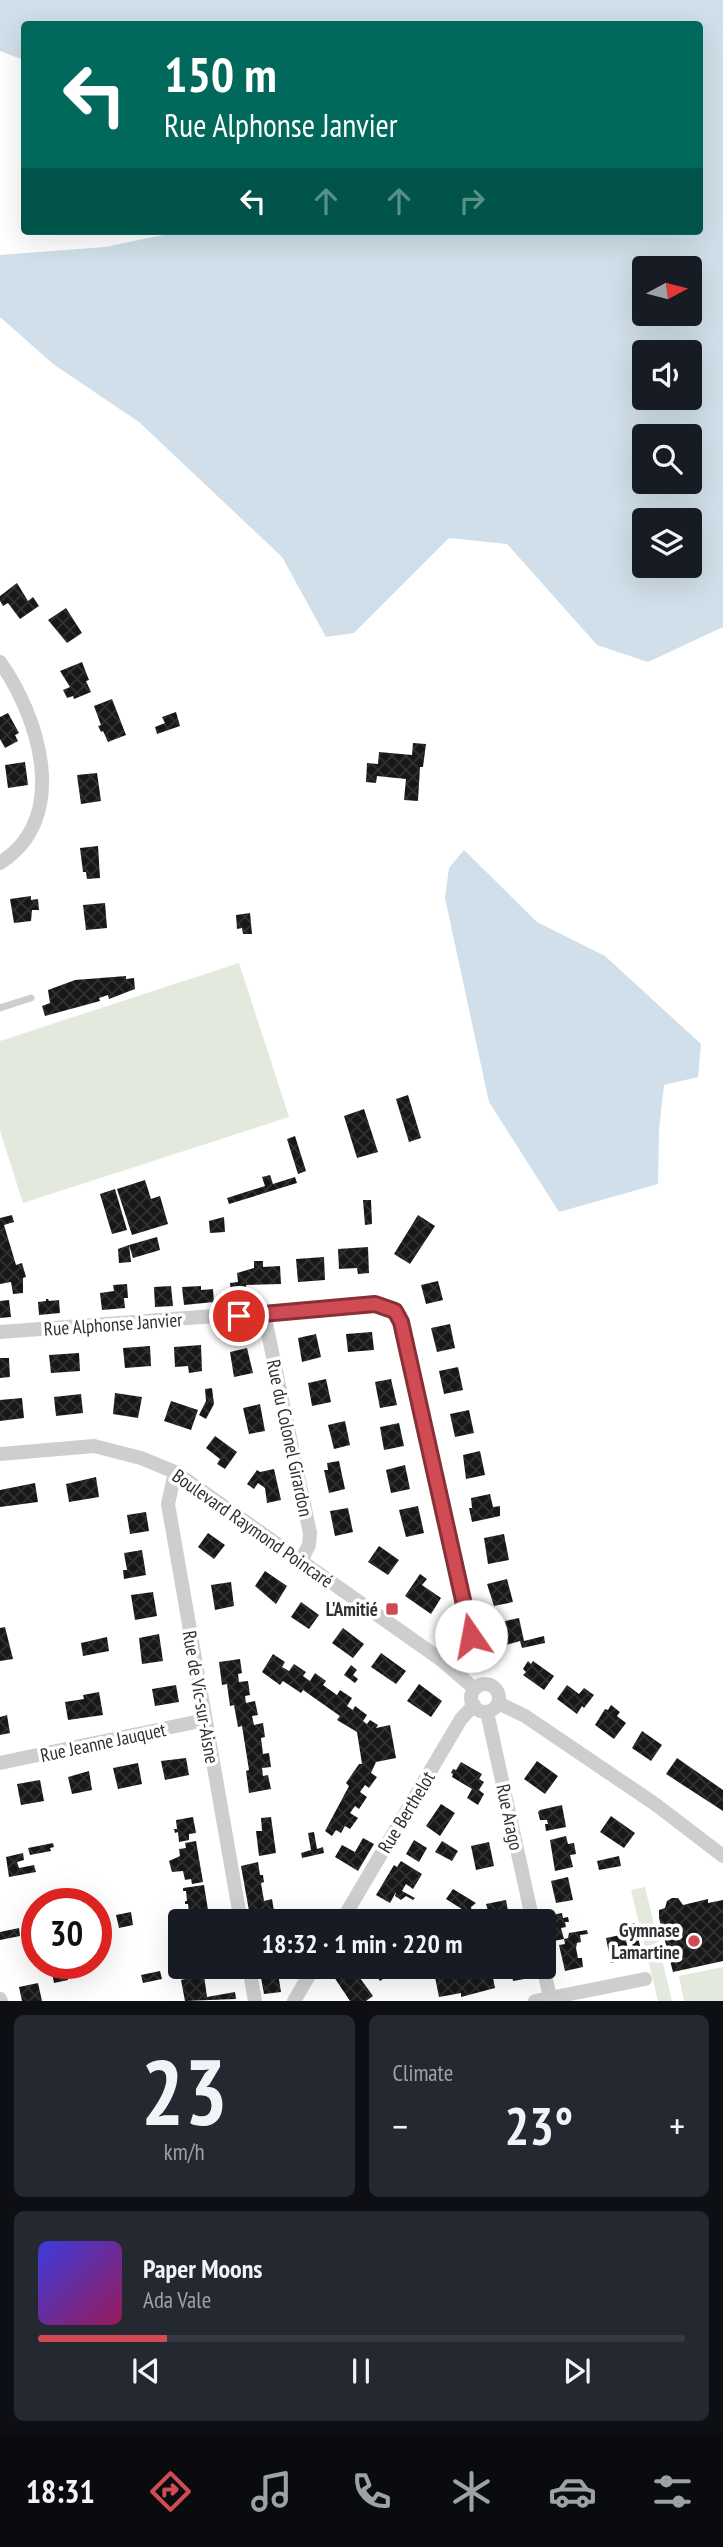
<!DOCTYPE html>
<meta charset="utf-8">
<style>
body{margin:0;font-family:"PT Sans Narrow",sans-serif;background:#242831;color:#f1f3f6;height:100vh;display:flex;flex-direction:column;font-size:26px;white-space:nowrap}
*{box-sizing:border-box;margin:0}
p{font-size:23px;color:#9ea1a6}
.icon{flex:none;width:38px;height:38px;fill:none;stroke:currentColor;stroke-width:2;stroke-linecap:round;stroke-linejoin:round}
.map{position:relative;height:2001px;overflow:hidden}
.side{display:flex;flex-direction:column;gap:14px;padding:14px;background:#0d0f14;flex:1}
.side>*{flex:none}
.top-card{position:absolute;left:21px;top:21px;width:682px;height:214px;border-radius:7px;box-shadow:0 7px 28px #0002;background:#00695c;color:#fff;overflow:hidden}
.needle{width:46px;rotate:83deg}
.tools{position:absolute;left:632px;top:256px;display:grid;gap:14px}
.tools a{display:grid;place-items:center;width:70px;height:70px;border-radius:7px;background:#171b24;box-shadow:0 7px 28px #0002;font-size:35px}
.speed{position:absolute;left:21px;top:1888px;display:flex;gap:14px;font-size:35px;font-weight:700;text-align:center}
.speed>*{display:grid;place-content:center;width:91px;height:91px;border-radius:50%;background:#171b24;box-shadow:0 7px 28px #0002;line-height:1}
.speed .limit{border:10px solid #d22;background:#fff;color:#111}
.pin{position:absolute;display:grid;place-items:center;width:60px;height:60px;color:#fff;margin:-30px;border:4px solid #fff;border-radius:50%;box-shadow:0 2px 7px #0007}
.me{position:absolute;width:77px;margin:-38px;rotate:348deg;stroke-linejoin:round;filter:drop-shadow(0 0 5px #0008)}
.turn{display:flex;align-items:center;gap:24px;height:147px;padding:0 28px;font-size:32px}
.turn .icon{width:91px;height:91px;stroke-width:2.5}
.turn b{display:block;font-size:49px;line-height:60px}
.lanes{display:flex;align-items:center;height:66px;padding:0 28px;background:#0003;justify-content:center;gap:35px;direction:ltr}
.lanes .off{opacity:.35}
.big{font-size:52px;font-weight:700;line-height:1.1}
.side .card{flex:1;display:flex;flex-direction:column;justify-content:center;gap:10px;min-width:0;padding:0 24px;border-radius:10px;background:#242831}
.side .dial{align-items:center;gap:0}
.dial b{font-size:91px;line-height:1}
.song{display:flex;align-items:center;gap:21px}
.cover{width:84px;height:84px;border-radius:10px;background:linear-gradient(135deg,hsl(240 70% 55%),hsl(330 70% 35%))}
.played{height:7px;border-radius:4px;background:linear-gradient(90deg,#d04b54 20%,#363941 20%)}
.keys{display:flex;justify-content:space-around;direction:ltr}
.heat{display:flex;justify-content:space-between;align-items:center;font-size:38px;direction:ltr}
.side .tiles{flex:1;display:grid;gap:14px;grid-template-columns:1fr 1fr}
.card:last-child{grid-column:span 2}
.trip{position:absolute;left:168px;top:1909px;width:388px;height:70px;border-radius:7px;background:#171b24;box-shadow:0 7px 28px #0002;font-weight:700;line-height:70px;text-align:center}
.menu{display:flex;height:112px;justify-content:space-around;align-items:center;background:#090b0e;color:#9ea1a6}
.menu .icon{width:49px;height:49px}
.menu .active{color:#d04b54}
.menu b{font-size:32px;color:#f1f3f6}
.map>svg:first-child{display:block}
.green{fill:#e4e9de}
.water{fill:#d0dfe9;fill-rule:evenodd}
.building{fill:url(#building-cross-hatch)}
.lines{fill:none;stroke-linecap:round;stroke-linejoin:round}
.lane{stroke:#cecece;stroke-width:7}
.street{stroke:#cecece;stroke-width:14}
.route-casing{stroke:#873137;stroke-width:18}
.route{stroke:#d04b54;stroke-width:12}
.poi-dot{fill:#d04b54;stroke:#fff;stroke-width:2.5}
.labels{text-anchor:middle;dominant-baseline:central;stroke-width:7;stroke-linejoin:round;paint-order:stroke}
.street-label{font-size:19px;fill:#313131;stroke:#fff}
.poi-label{font-size:19px;font-weight:bold;fill:#313131;stroke:#fff;text-anchor:end}
</style>
<div class="map">
<svg width="723" height="2001" viewBox="0 0 723 2001">
<defs>
<pattern id="building-cross-hatch" width="8" height="8" patternUnits="userSpaceOnUse" patternTransform="scale(1.75)"><rect width="8" height="8" fill="#181818"/><path d="M0 0l8 8M0 8l8-8" fill="none" stroke="#313131"/></pattern>
</defs>
<rect width="100%" height="100%" fill="#fff"/>
<path class="green" d="M239 963 289 1117 23 1203 0 1131V1041Z
M645 1887 672 2001H658L631 1890Z
M723 1967V2001H684L679 1976Z"/>
<path class="water" d="M0 0H723V627L648 662 597 645 507 544 449 538 354 633 326 637 282 557 139 422 53 364 0 317V255L105 247 183 231H700V24H24V60L0 51ZM644 268H690V313H644ZM644 352H690V397H644ZM644 436H690V481H644ZM644 520H690V565H644Z
M464 850 537 922 605 956 701 1044 698 1077 664 1085 659 1130 658 1184 559 1212 489 1102 445 898 449 868Z"/>
<path class="building" d="M17 583 28 601 33 597 39 606 20 619 8 603 3 606 0 601V596Z
M66 608 82 633 67 643 48 620Z
M82 662 89 680 86 681 91 692 74 699 73 696 67 698 63 690 70 687 60 671Z
M112 699 126 735 108 742 103 731 101 732 98 726 101 725 94 706Z
M176 712 180 726 157 734 155 727 165 723 162 717Z
M8 713 19 733 15 735 18 741 5 748 0 739V717Z
M413 743 426 744 423 767H420L418 801 404 800 406 779 377 776 376 783 366 782 367 763 378 764 379 752 412 755Z
M25 762 28 785 8 788 5 765Z
M97 773 101 801 81 804 77 775Z
M98 846 100 878 87 879 86 872H83L80 848Z
M31 896V900L38 899 39 910H32L31 921 14 923 10 899Z
M105 903 107 928 86 930 83 905Z
M250 913 252 934H243L242 928 237 929 236 915Z
M126 976V979L134 978 135 989 109 999 108 995 99 998 100 1001 45 1016 42 1006 50 1003 48 990 75 980Z
M408 1095 421 1138 409 1142 396 1099Z
M364 1109 378 1152 357 1158 344 1116Z
M295 1136 306 1171 298 1174 287 1139Z
M270 1175 273 1184 295 1177 297 1183 229 1204 227 1198 265 1186 262 1177Z
M145 1180 151 1199 160 1196 168 1224 132 1235 117 1189Z
M115 1189 127 1230 112 1234 100 1194Z
M363 1200H371L372 1224 365 1225Z
M12 1215 14 1222 4 1225 16 1265 22 1263 26 1277 23 1278V1293L13 1294 11 1282 0 1284V1218Z
M418 1215 435 1226 410 1264 394 1254Z
M224 1217 225 1232 210 1233 209 1221Z
M157 1237 160 1250 133 1258 129 1245 131 1262 119 1263 118 1249 129 1245Z
M368 1247 369 1273 358 1274 357 1268 339 1269 338 1249Z
M324 1257 325 1280 298 1282 296 1259Z
M254 1261H263V1267L280 1266 281 1284 246 1285 248 1300 232 1301 230 1283 238 1282 237 1273 254 1268Z
M438 1281 443 1300 426 1304 421 1285Z
M127 1284 128 1298H124L125 1308 102 1310 100 1293 114 1291 113 1285Z
M171 1286 173 1306 155 1307 154 1287Z
M201 1286V1290L213 1289 214 1302 184 1305 182 1287Z
M46 1299H48L49 1301 59 1300 60 1313 39 1315 38 1302 46 1301Z
M9 1300 11 1317 0 1318V1301Z
M450 1324 455 1348 437 1352 431 1328Z
M372 1332 374 1350 348 1352 346 1334Z
M316 1334 321 1357 302 1362 298 1338Z
M201 1345 202 1371 189 1373 188 1366 175 1367 174 1347Z
M150 1346 151 1366 125 1368 123 1348Z
M247 1348 253 1373 234 1377 230 1352Z
M79 1353 80 1371 51 1373 49 1355Z
M0 1358H9L10 1377 0 1378Z
M458 1367 463 1390 444 1394 439 1371Z
M326 1379 331 1402 312 1406 308 1383Z
M391 1379 397 1405 380 1408 375 1382Z
M212 1388 214 1404 206 1419 199 1415 206 1401 205 1389Z
M115 1393 142 1397 138 1418 113 1414Z
M81 1394 83 1413 56 1416 54 1397Z
M22 1398 24 1418 0 1421V1400Z
M171 1401 198 1410 191 1430 164 1421Z
M260 1404 265 1431 249 1434 243 1408Z
M469 1410 474 1433 455 1437 450 1414Z
M345 1421 350 1445 334 1449 328 1425Z
M399 1423 404 1446 384 1450 380 1427Z
M215 1436 237 1452 225 1469 217 1464 220 1459 206 1448Z
M480 1451 485 1475 466 1479 463 1455Z
M339 1461 345 1489 329 1493 324 1470H328L327 1463Z
M405 1465 410 1489 391 1493 386 1470Z
M274 1469 281 1500 267 1503 265 1488 258 1483 254 1489 247 1484 257 1470 260 1472Z
M96 1477 99 1497 69 1502 66 1484Z
M35 1483 38 1502 0 1507V1490Z
M490 1494 493 1507 500 1506V1516L472 1522 469 1508H472L471 1498Z
M418 1506 424 1533 406 1537 399 1510Z
M348 1508 353 1532 335 1536 330 1511Z
M146 1512 149 1531 130 1534 127 1515Z
M208 1533 225 1545 214 1559 198 1547Z
M504 1534 509 1560 488 1564 484 1538Z
M379 1546 399 1560 388 1575 368 1562Z
M142 1550 146 1575 124 1579 123 1570H127L124 1553Z
M265 1571 287 1586 276 1604 255 1586Z
M420 1574 427 1579 422 1585 441 1598 431 1614 405 1596Z
M507 1579 513 1602 494 1606 487 1584Z
M231 1582 234 1606 215 1610 211 1585Z
M153 1592 157 1616 135 1620 131 1595Z
M301 1602 319 1615 309 1629 291 1617Z
M519 1618 524 1641 544 1636 545 1643 522 1648 520 1641 506 1645 500 1622Z
M5 1627 13 1659 0 1661V1628Z
M343 1628 364 1644 353 1658 332 1643Z
M159 1634 163 1661 142 1664 139 1638Z
M107 1637 109 1651 83 1656 81 1643Z
M381 1653 406 1671 396 1684 371 1667Z
M273 1654 285 1662 282 1667 289 1671 294 1664 306 1672 303 1676 310 1681 315 1673 326 1681 323 1685 337 1695 340 1690 352 1698 347 1706 353 1710 355 1706 367 1715 363 1721 367 1724 370 1720 378 1725 376 1728 390 1725 396 1758 376 1762 371 1773 377 1777 369 1788 365 1785 360 1792 367 1797 359 1809 355 1806 350 1813 358 1818 350 1829 345 1826 341 1833 336 1830 332 1836 325 1831 349 1786 346 1783 359 1764H362L357 1732 337 1720 340 1716 303 1690 301 1693 283 1681 280 1685 262 1672Z
M240 1659 242 1673 238 1674 239 1682 248 1681 250 1695 245 1696 246 1703 255 1701 258 1715 252 1716 254 1725 263 1723 265 1737 261 1738 263 1754 269 1753 271 1767 262 1768 263 1776 268 1775 271 1789 249 1793 246 1771 249 1770 242 1726 238 1727 234 1705 230 1706 227 1684 222 1685 219 1662Z
M528 1661 531 1664 533 1661 554 1676 544 1690 523 1675 526 1672 523 1669Z
M351 1665 357 1670 353 1675 358 1679 355 1683 344 1675Z
M419 1684 442 1701 431 1717 407 1701Z
M176 1685 179 1702 155 1706 152 1689Z
M567 1685 579 1694 584 1688 594 1695 584 1708 582 1706 577 1714 557 1699Z
M99 1692 103 1715 68 1720 65 1702 84 1699 83 1695Z
M611 1705 620 1712 617 1716 626 1723 614 1739 595 1725 605 1709 608 1710Z
M7 1715 10 1733 0 1735V1717Z
M642 1731 662 1745 651 1761 632 1748Z
M186 1758 189 1775 165 1780 161 1761Z
M677 1758 723 1790V1811L666 1774Z
M537 1761 558 1776 545 1794 524 1779Z
M461 1762 482 1774 479 1779 484 1782 479 1790 484 1794 478 1805 467 1798 472 1789 452 1777 453 1774 451 1773 453 1769 456 1770Z
M138 1763 142 1784 118 1789 113 1768Z
M89 1771 92 1790 72 1794 68 1777Z
M40 1780 44 1801 21 1805 17 1784Z
M441 1804 455 1813 440 1836 426 1826Z
M562 1805 566 1827 546 1831 545 1824H548L547 1820H540L538 1812 540 1810Z
M611 1816 635 1833 624 1848 600 1832Z
M193 1817 196 1833 189 1834V1840L179 1842 178 1832 175 1833 174 1829H177L176 1820Z
M271 1817 276 1853 259 1856 256 1831H262L261 1818Z
M314 1832 317 1849 323 1847 324 1853 302 1858 301 1853 311 1850 308 1833Z
M566 1836 568 1844 574 1843 576 1854 570 1855 573 1867 555 1871 550 1840Z
M363 1838 374 1844 358 1871 335 1857 342 1845 355 1852Z
M414 1840 427 1848 419 1862 406 1854Z
M196 1841 203 1882 192 1884 191 1879 185 1880 183 1871 172 1872 169 1861 180 1856 179 1849 186 1848 185 1843Z
M442 1841 458 1851 452 1861 435 1852Z
M489 1842 494 1866 476 1870 471 1846Z
M53 1843 54 1847 50 1848 51 1851 30 1855 28 1848Z
M23 1853 24 1860 17 1862 19 1868 34 1865 36 1872 9 1877 6 1857Z
M619 1856 621 1866 599 1870 597 1861Z
M401 1861 422 1874 413 1889 406 1884 402 1891 415 1898 413 1900 406 1896 401 1900 395 1896 396 1892 390 1903 376 1895 394 1865 397 1867Z
M258 1862 260 1875H263L264 1882 261 1883 264 1901 272 1899 274 1911 266 1912 268 1922H251L241 1866Z
M568 1877 573 1900 556 1903 551 1881Z
M204 1885 210 1922H191L190 1915 187 1916V1913L189 1912 188 1904H185V1901H187L186 1891H183V1888Z
M453 1889 476 1903 471 1907 473 1920 450 1922 465 1911 446 1899Z
M69 1895 71 1904H44L43 1901Z
M672 1898H678L683 1905 708 1899V1903L723 1900V1961L673 1972 659 1918V1910L665 1908 667 1901Z
M506 1900 510 1922H490L489 1917 482 1919 481 1912 488 1911 486 1904Z
M131 1912 133 1925 119 1928 116 1915Z
M562 1913 563 1918 568 1917 569 1922H565L566 1927 561 1928 564 1939 548 1942 542 1917Z
M635 1923 640 1946 633 1948 628 1925Z
M19 1928 20 1936 0 1940V1932Z
M587 1930 588 1934 580 1935 581 1942 577 1943 576 1948 578 1958H582L583 1967 565 1971 559 1945 565 1944 564 1939 568 1938 569 1933Z
M625 1934 630 1959 611 1963 606 1938Z
M259 1967H277L281 1992 264 1994Z
M341 1967H352L373 1996 366 2001H350L332 1974Z
M384 1967H401L380 1981 375 1974Z
M473 1967H478L480 1976 493 1974 491 1967H500L502 1976 493 1978 495 1988 461 1997V1993L439 1997 435 1977 457 1973V1971Z
M510 1967H528L530 1978 513 1981Z
M66 1971 68 1980 54 1983 52 1973Z
M160 1971 162 1979 143 1983 141 1975Z
M204 1975 207 1997 235 1992 236 1999 185 2001 181 1980Z
M38 1983 42 2001H22L19 1987Z"/>
<g class="lines">
<path class="lane" d="M0 1008 31 998"/>
<path class="street" d="M0 662C39 717 71 818 0 863
M264 1314 310 1533 309 1545 301 1561
M0 1332 375 1304 395 1311 401 1322 471 1636C472 1652 466 1660 456 1672
M0 1454 94 1446 141 1458 175 1472 440 1659 475 1689
M175 1472 168 1504 241 1922
M471 1698a14 14 0 1 1 28 0a14 14 0 1 1-28 0Z
M498 1703 525 1716 655 1804 723 1856
M487 1712 533 1922
M0 1763 205 1720
M341 1922 461 1719 474 1705
M249 1967 255 2001
M543 1967 551 2001
M0 1999 1 2001
M294 2001 314 1967
M535 2001 645 1979"/>
</g>
<g class="lines">
<defs>
<path id="route" d="M239 1316 375 1304 395 1311 401 1322 471 1636"/>
</defs>
<use href="#route" class="route-casing"/>
<use href="#route" class="route"/>
</g>
<g class="poi-dot">
<rect x="385" y="1602" width="14" height="14" rx="3.5"/>
<circle cx="694" cy="1941" r="7"/>
</g>
<g class="labels">
<g class="street-label">
<text transform="translate(113 1324) rotate(-4)">Rue Alphonse Janvier</text>
<text transform="translate(290 1438) rotate(78)">Rue du Colonel Girardon</text>
<text transform="translate(253 1528) rotate(35)">Boulevard Raymond Poincaré</text>
<text transform="translate(201 1697) rotate(80)">Rue de Vic-sur-Aisne</text>
<text transform="translate(103 1742) rotate(-12)">Rue Jeanne Jauquet</text>
<text transform="translate(406 1812) rotate(-59)">Rue Berthelot</text>
<text transform="translate(510 1817) rotate(78)">Rue Arago</text>
</g>
<g class="poi-label">
<text x="378" y="1609">L'Amitié</text>
<text x="680" y="1930">Gymnase<tspan x="680" dy="22">Lamartine</tspan></text>
</g>
</g>
</svg>
<div class="tools">
<a><svg class="needle" viewBox="-14 -14 28 28"><path d="M0-13l5 13h-10z" fill="#e53935"/><path d="M0 13l5-13h-10z" fill="#9ea1a6"/></svg></a>
<a><svg class="icon" aria-label="sound" viewBox="0 0 24 24"><path d="M4 9h4l5-4v14l-5-4H4zM17 9q2 3 0 6"/></svg></a>
<a><svg class="icon" aria-label="search" viewBox="0 0 24 24"><circle cx="10" cy="10" r="6"/><path d="M15 15l6 6"/></svg></a>
<a><svg class="icon" aria-label="layers" viewBox="0 0 24 24"><path d="M12 4l9 5-9 5-9-5zM3 14l9 5 9-5"/></svg></a>
</div>
<div class="speed"><div class="limit">30</div></div>
<div class="pin" style="left:239px;top:1316px;background:#d93025"><svg class="icon" aria-label="arrive" viewBox="0 0 24 24"><path d="M6 21V4h12l-3 4 3 4H6"/></svg></div>
<svg class="me" style="left:471px;top:1636px" viewBox="-20 -20 40 40"><circle r="19" fill="#fff"/><path d="M0-13L10 11 0 6-10 11z" fill="#d04b54"/></svg>
<div class="trip">18:32 · 1 min · 220 m</div>
<div class="top-card">
<div class="turn"><svg class="icon" aria-label="left" viewBox="0 0 24 24"><path d="M17 20v-9H6M10 6l-5 5 5 5"/></svg><div><b>150 m</b>Rue Alphonse Janvier</div></div>
<div class="lanes"><svg class="icon" aria-label="left" viewBox="0 0 24 24"><path d="M17 20v-9H6M10 6l-5 5 5 5"/></svg><svg class="icon off" aria-label="ahead" viewBox="0 0 24 24"><path d="M12 20V5M6 11l6-6 6 6"/></svg><svg class="icon off" aria-label="ahead" viewBox="0 0 24 24"><path d="M12 20V5M6 11l6-6 6 6"/></svg><svg class="icon off" aria-label="right" viewBox="0 0 24 24"><path d="M7 20v-9h11M14 6l5 5-5 5"/></svg></div>
</div>
</div>
<section class="side">
<div class="tiles">
<div class="card dial"><b>23</b><p>km/h</p></div>
<div class="card"><p>Climate</p>
<div class="heat"><a>−</a><b class="big">23°</b><a>+</a></div>
</div>
<div class="card">
<div class="song"><i class="cover"></i><div><b>Paper Moons</b><p>Ada Vale</p></div></div>
<div class="played"></div>
<div class="keys"><svg class="icon" aria-label="previous" viewBox="0 0 24 24"><path d="M18 5L8 12l10 7zM5 5v14"/></svg><svg class="icon" aria-label="pause" viewBox="0 0 24 24"><path d="M8 5v14M16 5v14"/></svg><svg class="icon" aria-label="next" viewBox="0 0 24 24"><path d="M6 5l10 7-10 7zM19 5v14"/></svg></div>
</div>
</div>
</section>
<nav class="menu">
<b>18:31</b>
<svg class="icon active" aria-label="directions" viewBox="0 0 24 24"><path d="M12 3l9 9-9 9-9-9zM9 14v-3h6M13 9l2 2-2 2"/></svg>
<svg class="icon" aria-label="music" viewBox="0 0 24 24"><path d="M9 18V5l10-2v13"/><circle cx="6" cy="18" r="3"/><circle cx="16" cy="16" r="3"/></svg>
<svg class="icon" aria-label="phone" viewBox="0 0 24 24"><path d="M5 4h4l2 5-3 2q2 4 5 5l2-3 5 2v4C11 20 4 13 5 4z"/></svg>
<svg class="icon" aria-label="climate" viewBox="0 0 24 24"><path d="M12 3v18M4 7l16 10M4 17L20 7"/></svg>
<svg class="icon" aria-label="car" viewBox="0 0 24 24"><path d="M5 17H2v-5l4-1 3-4h7l3 4 3 1v5h-3M9 17h6M6 11h13"/><circle cx="7" cy="17" r="2"/><circle cx="17" cy="17" r="2"/></svg>
<svg class="icon" aria-label="filters" viewBox="0 0 24 24"><path d="M4 7h16M4 17h16"/><circle cx="9" cy="7" r="2"/><circle cx="15" cy="17" r="2"/></svg>
</nav>
